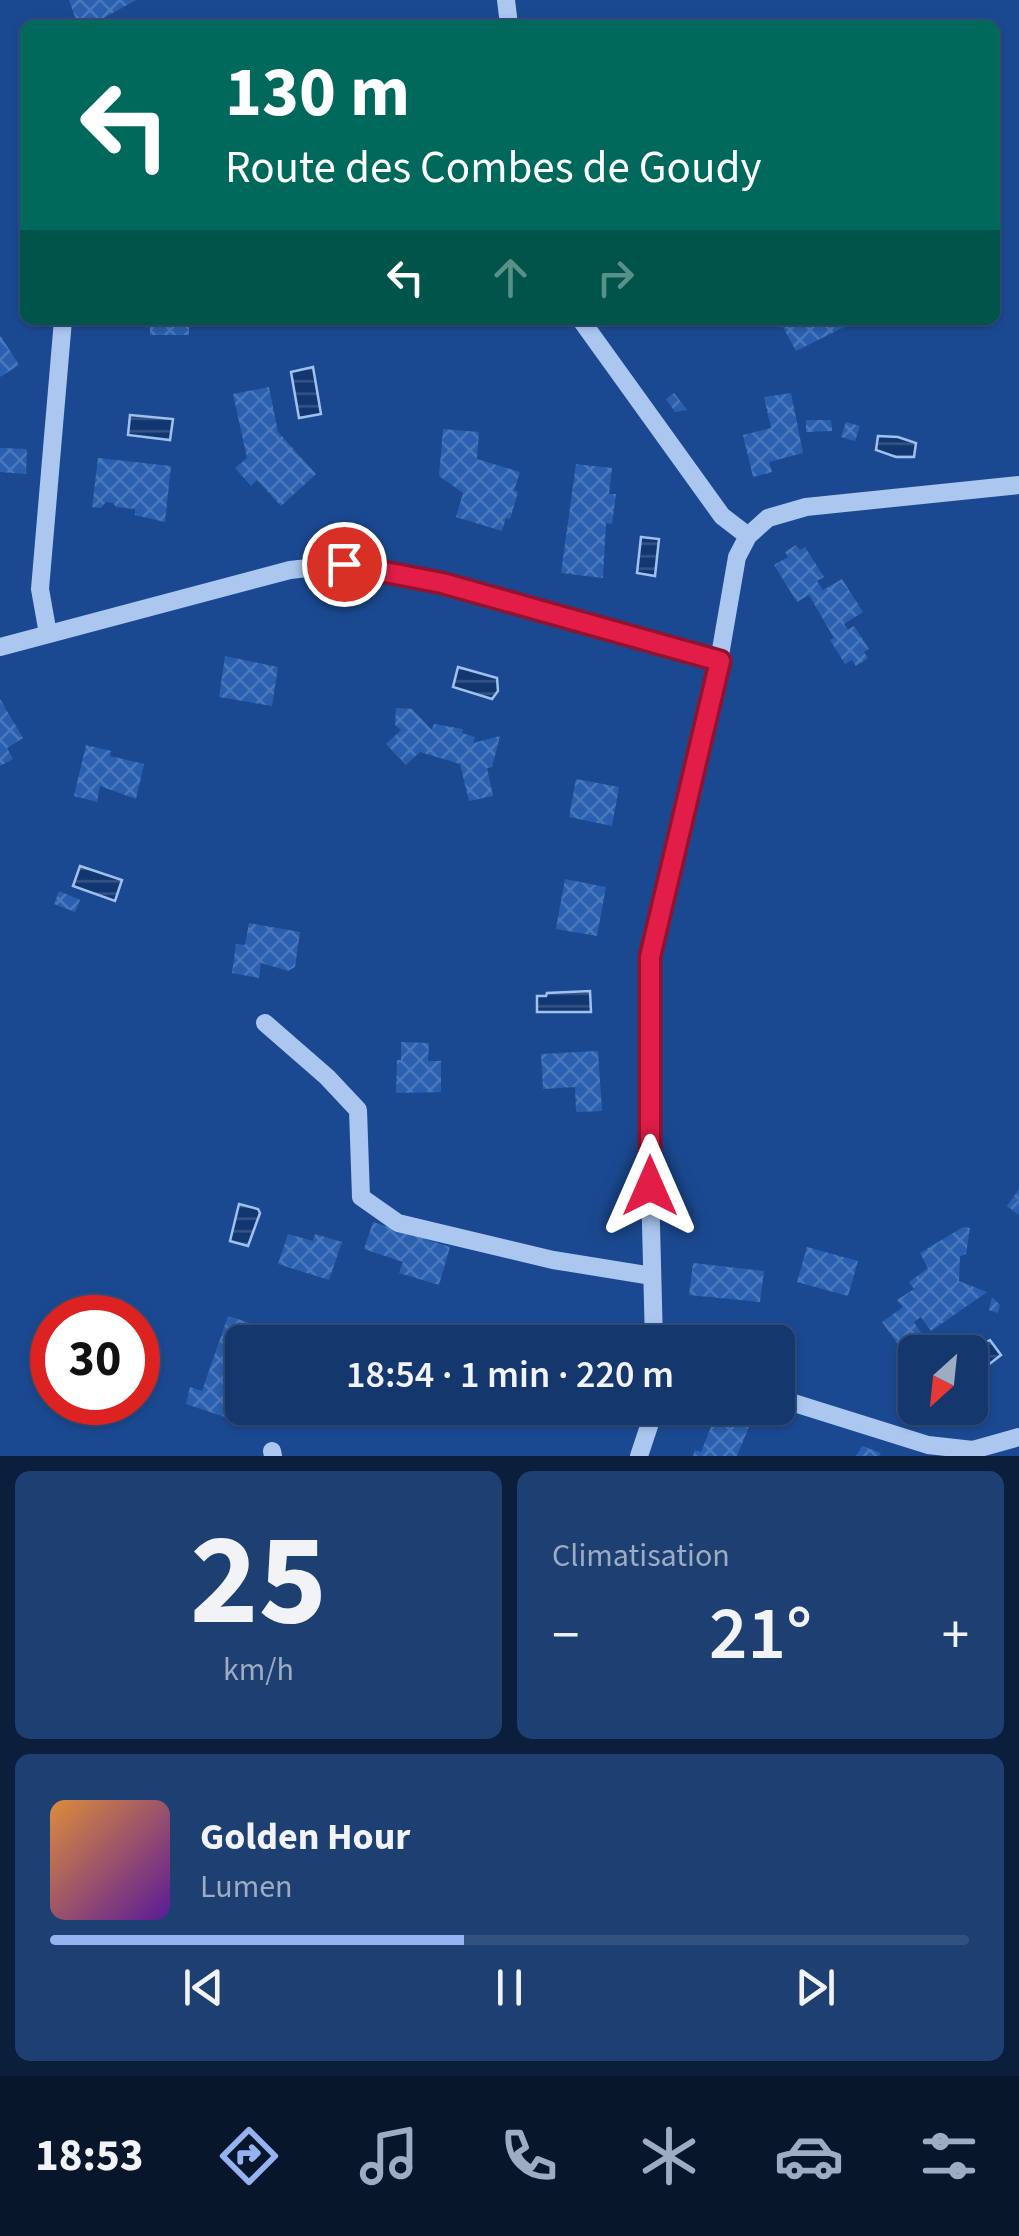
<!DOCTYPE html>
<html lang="fr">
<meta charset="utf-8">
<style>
body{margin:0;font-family:"Source Sans 3",sans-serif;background:#1d3f72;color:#f1f3f6;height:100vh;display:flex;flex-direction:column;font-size:38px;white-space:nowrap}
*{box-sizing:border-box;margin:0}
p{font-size:32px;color:#9dacc2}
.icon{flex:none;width:55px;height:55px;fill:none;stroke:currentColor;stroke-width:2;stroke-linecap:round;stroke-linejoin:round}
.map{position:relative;height:1456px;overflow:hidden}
.panel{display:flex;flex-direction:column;gap:15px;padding:15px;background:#0b1e3c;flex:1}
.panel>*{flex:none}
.guide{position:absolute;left:20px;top:20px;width:980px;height:305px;border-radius:15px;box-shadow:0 2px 8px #0004,0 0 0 2px #335180;background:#00695c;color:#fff;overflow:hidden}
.needle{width:65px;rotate:207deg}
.controls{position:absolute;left:898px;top:1335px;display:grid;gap:20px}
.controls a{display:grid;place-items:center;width:90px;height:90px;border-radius:15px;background:#14376d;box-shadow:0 2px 8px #0004,0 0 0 2px #335180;font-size:50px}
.speed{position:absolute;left:30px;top:1295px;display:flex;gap:20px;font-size:50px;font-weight:700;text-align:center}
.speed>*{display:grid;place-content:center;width:130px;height:130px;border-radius:50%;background:#14376d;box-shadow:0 2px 8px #0004,0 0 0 2px #335180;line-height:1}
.speed .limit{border:15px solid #d22;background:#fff;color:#111}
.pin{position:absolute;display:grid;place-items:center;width:85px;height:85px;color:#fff;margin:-42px;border:5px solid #fff;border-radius:50%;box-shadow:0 2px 10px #0007}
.me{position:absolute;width:110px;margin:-55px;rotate:0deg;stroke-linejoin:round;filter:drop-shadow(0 0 8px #0008)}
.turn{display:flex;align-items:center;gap:35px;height:210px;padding:0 40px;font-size:45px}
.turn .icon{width:130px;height:130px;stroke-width:2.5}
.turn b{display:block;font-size:70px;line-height:85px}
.lanes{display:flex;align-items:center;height:95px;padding:0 40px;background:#0003;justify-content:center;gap:50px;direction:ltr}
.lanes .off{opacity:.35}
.big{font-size:75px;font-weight:600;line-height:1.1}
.panel .widget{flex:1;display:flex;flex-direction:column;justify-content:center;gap:15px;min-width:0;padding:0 35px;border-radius:15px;background:#1d3f72}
.panel .dial{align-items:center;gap:0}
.dial b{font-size:130px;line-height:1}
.song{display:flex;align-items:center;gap:30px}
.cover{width:120px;height:120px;border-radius:15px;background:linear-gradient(135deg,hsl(30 70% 55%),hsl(270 70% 35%))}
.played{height:10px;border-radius:5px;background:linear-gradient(90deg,#95b2f1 45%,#335180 45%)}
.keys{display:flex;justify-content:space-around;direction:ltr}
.heat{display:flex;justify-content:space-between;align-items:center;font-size:55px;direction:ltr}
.panel .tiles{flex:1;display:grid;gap:15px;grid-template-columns:1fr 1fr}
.widget:last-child{grid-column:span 2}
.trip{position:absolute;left:225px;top:1325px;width:570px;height:100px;border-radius:15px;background:#14376d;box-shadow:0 2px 8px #0004,0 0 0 2px #335180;font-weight:600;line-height:100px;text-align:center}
.dock{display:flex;height:160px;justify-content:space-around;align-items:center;background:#08162c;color:#9dacc2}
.dock .icon{width:70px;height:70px}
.dock .active{color:#95b2f1}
.dock b{font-size:45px;color:#f1f3f6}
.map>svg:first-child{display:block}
.water{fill:url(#water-rules);stroke:#9ec1f0;stroke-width:2.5}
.building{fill:url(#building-cross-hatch)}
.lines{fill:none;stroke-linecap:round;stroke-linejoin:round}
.minor{stroke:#abc7ef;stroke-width:18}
.route-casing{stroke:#92132f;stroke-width:25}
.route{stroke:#e11d48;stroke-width:18}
</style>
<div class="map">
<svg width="1019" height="1456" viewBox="0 0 1019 1456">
<defs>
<pattern id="water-rules" width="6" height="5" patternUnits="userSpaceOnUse" patternTransform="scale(2.5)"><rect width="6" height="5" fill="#12366f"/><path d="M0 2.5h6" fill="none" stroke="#365485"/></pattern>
<pattern id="building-cross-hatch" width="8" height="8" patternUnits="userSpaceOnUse" patternTransform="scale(2.5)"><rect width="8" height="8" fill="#2a60af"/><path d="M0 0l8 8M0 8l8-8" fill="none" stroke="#4a78bb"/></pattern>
</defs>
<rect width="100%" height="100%" fill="#1b4991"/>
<path class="water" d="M313 367 321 414 299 418 291 372Z
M130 415 173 419 170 440 128 435Z
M878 436 898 437 916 443 914 457H896L876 450Z
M641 537 659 539 655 576 637 573Z
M458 667 497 678 498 691 492 699 453 687Z
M80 866 122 880 115 901 73 886Z
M590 991 591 1012H537V996H546L547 993Z
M239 1204 258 1209 260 1213 248 1246 230 1241Z
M964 1335 971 1336 979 1346 990 1340 1001 1355 970 1379V1352H964L957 1341Z"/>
<path class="building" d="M69 0H136L102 19 105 25H78Z
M150 320H189V335H150Z
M779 320H858L796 351Z
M0 335 19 365 0 377Z
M269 387 278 432 316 474 281 506 257 480 251 486 235 468 247 458 233 394Z
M674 393 687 410 675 412 666 399Z
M791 393 803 453 769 462 772 472 753 477 743 435 771 428 764 397Z
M806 420H831L832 431 806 432Z
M846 422 860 426 855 441 841 437Z
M443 429 479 432 477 459 520 472 514 490 518 492 510 519 506 518 502 531 456 517 463 493 439 476Z
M0 448 27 449 26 474 0 472Z
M98 458 171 466 165 522 135 515V509L116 507 113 503 106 502 101 508 92 507Z
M576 464 612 468 609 494H616L612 524 606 523 603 578 561 573Z
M796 545 800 550 805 547 824 577 817 581 823 590 842 579 863 612 844 624 848 630 854 626 869 649 864 652 868 658 856 666 852 660 845 664 830 640 834 638 809 595 797 602 774 565 788 557 785 552Z
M225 656 278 667 272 706 219 697Z
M0 699 23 738 7 748 13 759 0 766Z
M396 708 412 709 432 730 434 724 463 729 462 733 475 737 473 743 500 736 492 767 487 768 493 796 469 801 460 764 420 752 406 765 386 744 401 730 395 725Z
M86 745 111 751 110 756 144 764 136 799 100 786 97 802 74 796Z
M576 779 619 787 612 826 569 817Z
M565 879 606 887 597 936 556 929Z
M59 891 80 900 75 912 54 904Z
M249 923 300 932 295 967 288 971 261 963 259 978 232 973 236 944 245 945Z
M401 1042 429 1043 428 1061H441V1092L396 1093 397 1060H401Z
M598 1051 602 1111 576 1112 575 1087 543 1089 541 1054Z
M1019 1189V1215L1007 1206Z
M373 1222 450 1247 439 1285 399 1273 403 1262 364 1249Z
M963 1227 970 1228 966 1254 960 1256 959 1281 987 1292 931 1331 921 1317 914 1322 933 1351 915 1352V1368L882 1322 903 1307 897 1300 914 1289 909 1282 928 1268 920 1253Z
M288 1234 313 1241 315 1234 342 1242 329 1280 278 1264Z
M807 1247 858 1261 848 1296 797 1282Z
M693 1263 764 1271 760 1302 689 1295Z
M992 1297 1000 1305 998 1313 989 1310Z
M228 1316 260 1326 254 1342H242V1377L228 1418 186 1404 190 1387 202 1391Z
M713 1408H724L752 1419 737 1456H693L695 1450 701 1452 713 1422 708 1420Z
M862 1446 881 1453 879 1456H856Z"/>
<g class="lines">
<path class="minor" d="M506 0 509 25
M581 320 722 516 748 536
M48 634 40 589 63 320
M0 647 290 570 344 564 442 583 719 661
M265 1023 327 1077 358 1110 361 1197 398 1223 553 1260 652 1276
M654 1342 650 1186 651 957 719 661 737 557 748 536 768 518 806 507 1019 485
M778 1398 928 1445 973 1450 1019 1437
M272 1451 273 1456
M639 1456 655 1408"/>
</g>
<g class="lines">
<defs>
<path id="route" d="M344 564 442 583 720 661 650 957V1186"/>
</defs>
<use href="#route" class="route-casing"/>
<use href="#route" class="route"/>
</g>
</svg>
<div class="controls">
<a><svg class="needle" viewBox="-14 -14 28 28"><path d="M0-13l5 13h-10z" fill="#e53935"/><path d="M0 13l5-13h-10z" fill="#9dacc2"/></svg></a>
</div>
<div class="speed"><div class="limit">30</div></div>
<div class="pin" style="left:344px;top:564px;background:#d93025"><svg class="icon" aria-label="arrive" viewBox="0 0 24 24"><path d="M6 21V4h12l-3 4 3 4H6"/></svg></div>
<svg class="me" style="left:650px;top:1186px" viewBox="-20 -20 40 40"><path d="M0-17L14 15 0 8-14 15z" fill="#e11d48" stroke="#fff" stroke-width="4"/></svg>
<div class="trip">18:54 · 1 min · 220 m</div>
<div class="guide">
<div class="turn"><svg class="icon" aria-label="left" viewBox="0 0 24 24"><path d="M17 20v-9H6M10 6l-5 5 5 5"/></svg><div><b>130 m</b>Route des Combes de Goudy</div></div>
<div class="lanes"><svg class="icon" aria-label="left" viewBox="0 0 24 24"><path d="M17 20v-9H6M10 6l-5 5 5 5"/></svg><svg class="icon off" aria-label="ahead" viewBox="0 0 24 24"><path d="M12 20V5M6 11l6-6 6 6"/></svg><svg class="icon off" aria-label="right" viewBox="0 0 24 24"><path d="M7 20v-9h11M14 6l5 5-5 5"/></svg></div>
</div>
</div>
<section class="panel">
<div class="tiles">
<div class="widget dial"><b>25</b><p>km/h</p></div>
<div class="widget"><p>Climatisation</p>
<div class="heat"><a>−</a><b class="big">21°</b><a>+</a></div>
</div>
<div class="widget">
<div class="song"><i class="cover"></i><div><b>Golden Hour</b><p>Lumen</p></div></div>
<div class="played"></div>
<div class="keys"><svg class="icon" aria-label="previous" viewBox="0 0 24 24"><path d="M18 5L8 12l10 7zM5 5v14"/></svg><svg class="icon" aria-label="pause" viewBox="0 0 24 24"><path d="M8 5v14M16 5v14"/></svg><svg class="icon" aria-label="next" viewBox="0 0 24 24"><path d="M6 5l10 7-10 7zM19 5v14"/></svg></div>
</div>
</div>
</section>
<nav class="dock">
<b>18:53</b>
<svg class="icon active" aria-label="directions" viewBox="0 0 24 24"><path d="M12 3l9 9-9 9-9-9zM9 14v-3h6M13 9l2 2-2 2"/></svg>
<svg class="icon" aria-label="music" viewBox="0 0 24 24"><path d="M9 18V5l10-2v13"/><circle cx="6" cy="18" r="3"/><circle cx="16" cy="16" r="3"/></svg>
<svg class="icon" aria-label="phone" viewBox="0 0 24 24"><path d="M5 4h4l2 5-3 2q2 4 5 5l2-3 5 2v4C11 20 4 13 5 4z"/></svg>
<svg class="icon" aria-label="climate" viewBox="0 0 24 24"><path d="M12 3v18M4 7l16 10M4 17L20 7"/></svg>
<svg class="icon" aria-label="car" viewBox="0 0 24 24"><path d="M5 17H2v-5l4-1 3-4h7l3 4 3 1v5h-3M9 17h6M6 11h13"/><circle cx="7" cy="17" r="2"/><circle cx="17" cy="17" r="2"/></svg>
<svg class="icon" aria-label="filters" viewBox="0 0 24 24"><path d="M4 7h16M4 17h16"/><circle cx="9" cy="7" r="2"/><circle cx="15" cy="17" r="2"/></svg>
</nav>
